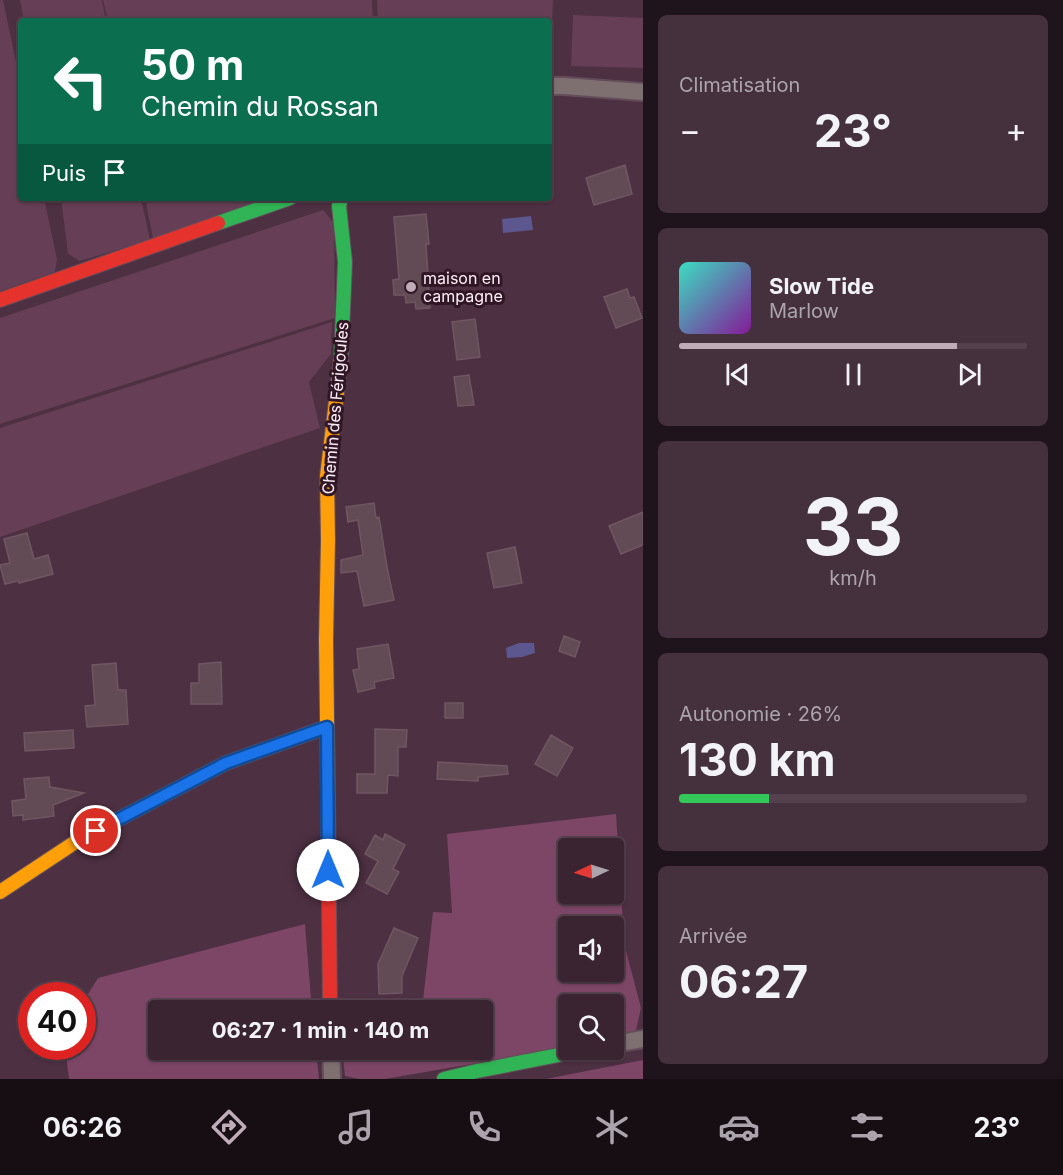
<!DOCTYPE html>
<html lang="fr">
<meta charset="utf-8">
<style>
body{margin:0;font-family:Inter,sans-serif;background:#45303e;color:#f1f3f6;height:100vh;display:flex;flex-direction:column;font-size:22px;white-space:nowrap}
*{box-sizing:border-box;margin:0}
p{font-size:20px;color:#aba4ac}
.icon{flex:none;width:33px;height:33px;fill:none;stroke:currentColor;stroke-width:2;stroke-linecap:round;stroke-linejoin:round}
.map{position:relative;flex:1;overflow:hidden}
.drawer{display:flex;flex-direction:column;gap:15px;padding:15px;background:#20141c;width:420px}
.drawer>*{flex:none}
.banner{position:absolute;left:18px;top:18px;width:534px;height:183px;border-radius:6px;box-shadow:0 2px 4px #0004,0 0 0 2px #54414d;background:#0b6e4f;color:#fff;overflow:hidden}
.needle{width:39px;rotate:266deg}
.fabs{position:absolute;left:558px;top:838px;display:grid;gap:12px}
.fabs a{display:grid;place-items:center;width:66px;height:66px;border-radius:6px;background:#3a2432;box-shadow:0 2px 4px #0004,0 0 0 2px #54414d;font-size:30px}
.speed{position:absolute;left:18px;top:982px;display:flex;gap:12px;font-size:30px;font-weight:700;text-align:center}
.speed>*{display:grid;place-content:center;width:78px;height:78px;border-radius:50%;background:#3a2432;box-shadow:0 2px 4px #0004,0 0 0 2px #54414d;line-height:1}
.speed .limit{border:9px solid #d22;background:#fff;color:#111}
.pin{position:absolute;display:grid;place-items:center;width:51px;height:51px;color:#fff;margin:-26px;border:3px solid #fff;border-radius:50%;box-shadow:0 2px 6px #0007}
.me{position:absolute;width:66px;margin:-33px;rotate:0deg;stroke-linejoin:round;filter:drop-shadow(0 0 4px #0008)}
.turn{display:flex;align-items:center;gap:21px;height:126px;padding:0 24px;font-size:27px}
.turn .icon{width:78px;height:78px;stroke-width:2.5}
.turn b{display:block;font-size:42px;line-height:51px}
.then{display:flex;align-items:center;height:57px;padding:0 24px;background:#0003;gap:12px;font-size:22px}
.big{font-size:45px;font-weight:700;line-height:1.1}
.drawer .card{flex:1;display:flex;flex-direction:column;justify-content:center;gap:9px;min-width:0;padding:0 21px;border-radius:9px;background:#45303e}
.drawer .dial{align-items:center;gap:0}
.dial b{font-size:78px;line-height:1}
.song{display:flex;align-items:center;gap:18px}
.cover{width:72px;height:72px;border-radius:9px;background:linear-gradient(135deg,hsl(170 70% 55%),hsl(290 70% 35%))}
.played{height:6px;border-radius:3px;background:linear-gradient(90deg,#c0acb8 80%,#54414d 80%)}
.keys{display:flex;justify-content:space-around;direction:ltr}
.heat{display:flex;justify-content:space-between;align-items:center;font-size:33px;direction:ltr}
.charge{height:9px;border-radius:4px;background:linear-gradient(90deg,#34c759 26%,#54414d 0)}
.trip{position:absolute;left:148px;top:1000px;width:345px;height:60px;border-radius:6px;background:#3a2432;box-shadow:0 2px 4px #0004,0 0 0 2px #54414d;font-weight:700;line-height:60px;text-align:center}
.tabs{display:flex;height:96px;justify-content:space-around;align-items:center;background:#170e14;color:#aba4ac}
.tabs .icon{width:42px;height:42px}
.tabs .current{color:#c0acb8}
.tabs b{font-size:27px;color:#f1f3f6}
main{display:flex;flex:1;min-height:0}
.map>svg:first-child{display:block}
.green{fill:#663e55}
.forest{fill:#7d4667;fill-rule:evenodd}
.water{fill:#5c578e}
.building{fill:#634b56;stroke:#705661;stroke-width:1.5}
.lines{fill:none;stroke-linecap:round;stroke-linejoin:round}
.street-casing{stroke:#634d5a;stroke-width:20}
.fast-casing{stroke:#634d5a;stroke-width:16}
.slow-casing{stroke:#634d5a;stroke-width:16}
.jam-casing{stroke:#634d5a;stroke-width:16}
.street{stroke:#7e6f70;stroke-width:16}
.fast{stroke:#30b455;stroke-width:14}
.slow{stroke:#ff9f0a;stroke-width:14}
.jam{stroke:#e5322d;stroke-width:14}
.route-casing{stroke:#114b97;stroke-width:15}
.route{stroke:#1a73e8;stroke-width:10}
.poi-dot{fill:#c0acb8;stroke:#311726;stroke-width:2}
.labels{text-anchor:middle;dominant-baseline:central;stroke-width:6;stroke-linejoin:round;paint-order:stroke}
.poi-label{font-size:16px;fill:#feeff7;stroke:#311726;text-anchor:start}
.street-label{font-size:16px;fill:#feeff7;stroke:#311726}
</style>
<main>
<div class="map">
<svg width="643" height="1079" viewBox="0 0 643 1079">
<rect width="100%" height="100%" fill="#4d3042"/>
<path class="green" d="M0 0H3L21 86V198H44L57 259 55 272 0 291Z
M20 0H102L106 21H24Z
M103 0H372L373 21H108Z
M377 0H553L550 75H549V21H378Z
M573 15 643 18V68L571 66Z
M61 198H141L150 240 80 261 68 254Z
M145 198H273L153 238Z
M323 210 334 223 335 318 0 424V318Z
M332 322 331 354 309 382 320 428 0 537V428Z"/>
<path class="forest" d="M616 814 624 943 641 1008 635 1035 614 1039V1005H568V1047L385 1079H359L345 1076 342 1050H483V1011H418L422 1009 433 912 452 913 447 834ZM568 849H614V894H568ZM568 927H614V972H568Z
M305 924 312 1011H159V1050H316L319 1079H69L65 1047H82L83 1002 98 978Z
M643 1060V1079H546Z"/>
<path class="water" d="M531 216 533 230 503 233 502 219Z
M519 643H534L535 653 522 657 507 658 506 648Z"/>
<path class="building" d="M625 165 632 194 594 205 586 178Z
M426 214 429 244H426L430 308 416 309 415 302 406 303 405 295H394L393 280 399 279 394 217Z
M627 289 630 298 634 297 642 318 616 328 604 297Z
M475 319 480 357 457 360 452 322Z
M469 375 474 405 458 406 454 377Z
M374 503 376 518 379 517 387 567 394 600 364 606 357 571 341 573V560L363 555 358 520 348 522 346 507Z
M643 512V545L621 554 609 526Z
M27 533 34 559 48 555 53 574 19 583 18 581 5 584 0 565 10 563 4 539Z
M515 547 522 583 494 588 487 553Z
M564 636 580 642 575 657 559 651Z
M388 644 394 678 374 682 375 688 358 692 353 670 359 669 357 649Z
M221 662 222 704H191V683H199V664Z
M116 663 118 690H126L128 724 87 727 85 706 95 705 92 665Z
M445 703H463V718H445Z
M375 729 407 730 406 747H398V776L388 775 387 793H357V774H375Z
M73 730 74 748 25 751 24 733Z
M551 735 573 748 557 776 535 764Z
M438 762 507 766 508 774 478 777V781L437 779Z
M49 777 50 787 84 793 53 805 54 816 23 820V815L13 816 12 801 26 799 24 779Z
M385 834 405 845 393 869 399 872 387 894 366 883 378 861 365 854 375 835 383 840Z
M394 928 418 938 402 976V993L379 994 378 964Z"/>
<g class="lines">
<defs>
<path id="street" d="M549 86H564L643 92
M614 1044 643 1039
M331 1050 332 1079"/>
<path id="fast" d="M218 223 290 198
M341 359 345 262 339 206 341 198
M444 1079 477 1071 584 1050"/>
<path id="slow" d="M328 797 326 640 328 540 327 476 341 359
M0 892 77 841 226 763 327 727"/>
<path id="jam" d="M0 300 218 223
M328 797 330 1011"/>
</defs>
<use href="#street" class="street-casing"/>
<use href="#fast" class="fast-casing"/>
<use href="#slow" class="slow-casing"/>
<use href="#jam" class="jam-casing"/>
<use href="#street" class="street"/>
<use href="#fast" class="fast"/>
<use href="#slow" class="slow"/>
<use href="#jam" class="jam"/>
</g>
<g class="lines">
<defs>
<path id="route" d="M96 831 226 763 327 727 328 870"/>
</defs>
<use href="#route" class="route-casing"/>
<use href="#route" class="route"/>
</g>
<circle class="poi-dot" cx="411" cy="287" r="6"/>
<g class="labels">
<g class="poi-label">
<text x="423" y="278">maison en<tspan x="423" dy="18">campagne</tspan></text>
</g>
<g class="street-label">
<text transform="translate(335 408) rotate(-85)">Chemin des Férigoules</text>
</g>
</g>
</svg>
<div class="fabs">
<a><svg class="needle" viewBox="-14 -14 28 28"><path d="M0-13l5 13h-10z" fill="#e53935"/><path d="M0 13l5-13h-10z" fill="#aba4ac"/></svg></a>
<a><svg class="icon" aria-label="sound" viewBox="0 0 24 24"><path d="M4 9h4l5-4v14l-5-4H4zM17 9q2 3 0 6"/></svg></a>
<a><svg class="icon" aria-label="search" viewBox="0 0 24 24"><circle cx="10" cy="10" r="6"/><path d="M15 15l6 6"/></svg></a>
</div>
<div class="speed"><div class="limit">40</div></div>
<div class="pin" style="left:96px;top:831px;background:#d93025"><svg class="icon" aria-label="arrive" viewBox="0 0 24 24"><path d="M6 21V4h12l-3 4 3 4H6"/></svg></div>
<svg class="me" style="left:328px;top:870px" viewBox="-20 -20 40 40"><circle r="19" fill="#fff"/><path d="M0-13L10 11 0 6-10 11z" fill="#1a73e8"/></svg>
<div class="trip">06:27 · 1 min · 140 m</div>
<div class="banner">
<div class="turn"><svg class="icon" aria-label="left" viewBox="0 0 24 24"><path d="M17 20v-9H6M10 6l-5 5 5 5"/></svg><div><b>50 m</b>Chemin du Rossan</div></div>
<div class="then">Puis<svg class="icon" aria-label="arrive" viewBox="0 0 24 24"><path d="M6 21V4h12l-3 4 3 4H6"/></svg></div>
</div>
</div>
<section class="drawer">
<div class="card"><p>Climatisation</p>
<div class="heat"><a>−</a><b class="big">23°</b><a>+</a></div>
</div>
<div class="card">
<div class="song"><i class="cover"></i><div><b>Slow Tide</b><p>Marlow</p></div></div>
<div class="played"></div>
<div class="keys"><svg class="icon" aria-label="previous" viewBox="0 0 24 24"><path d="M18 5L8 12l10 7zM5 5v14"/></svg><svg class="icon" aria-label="pause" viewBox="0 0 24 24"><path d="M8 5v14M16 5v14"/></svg><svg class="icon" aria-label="next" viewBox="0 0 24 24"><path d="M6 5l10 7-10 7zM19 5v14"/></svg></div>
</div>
<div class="card dial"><b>33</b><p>km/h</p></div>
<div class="card"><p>Autonomie · 26%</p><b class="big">130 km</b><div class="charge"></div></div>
<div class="card"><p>Arrivée</p><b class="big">06:27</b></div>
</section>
</main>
<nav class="tabs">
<b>06:26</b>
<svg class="icon current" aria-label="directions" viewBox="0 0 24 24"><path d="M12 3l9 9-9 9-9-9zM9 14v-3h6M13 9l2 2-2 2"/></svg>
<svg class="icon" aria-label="music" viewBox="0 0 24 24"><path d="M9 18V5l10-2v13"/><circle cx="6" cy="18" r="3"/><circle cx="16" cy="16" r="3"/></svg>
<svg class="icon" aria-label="phone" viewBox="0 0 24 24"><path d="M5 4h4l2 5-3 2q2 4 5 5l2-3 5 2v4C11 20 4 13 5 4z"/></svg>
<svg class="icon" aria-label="climate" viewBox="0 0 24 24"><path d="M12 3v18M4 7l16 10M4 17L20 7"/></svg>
<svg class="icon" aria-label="car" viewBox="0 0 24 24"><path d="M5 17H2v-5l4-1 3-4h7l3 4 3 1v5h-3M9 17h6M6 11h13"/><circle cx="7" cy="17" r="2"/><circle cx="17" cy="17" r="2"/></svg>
<svg class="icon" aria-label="filters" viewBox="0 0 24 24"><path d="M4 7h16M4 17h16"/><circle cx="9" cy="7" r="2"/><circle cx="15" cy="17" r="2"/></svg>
<b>23°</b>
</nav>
